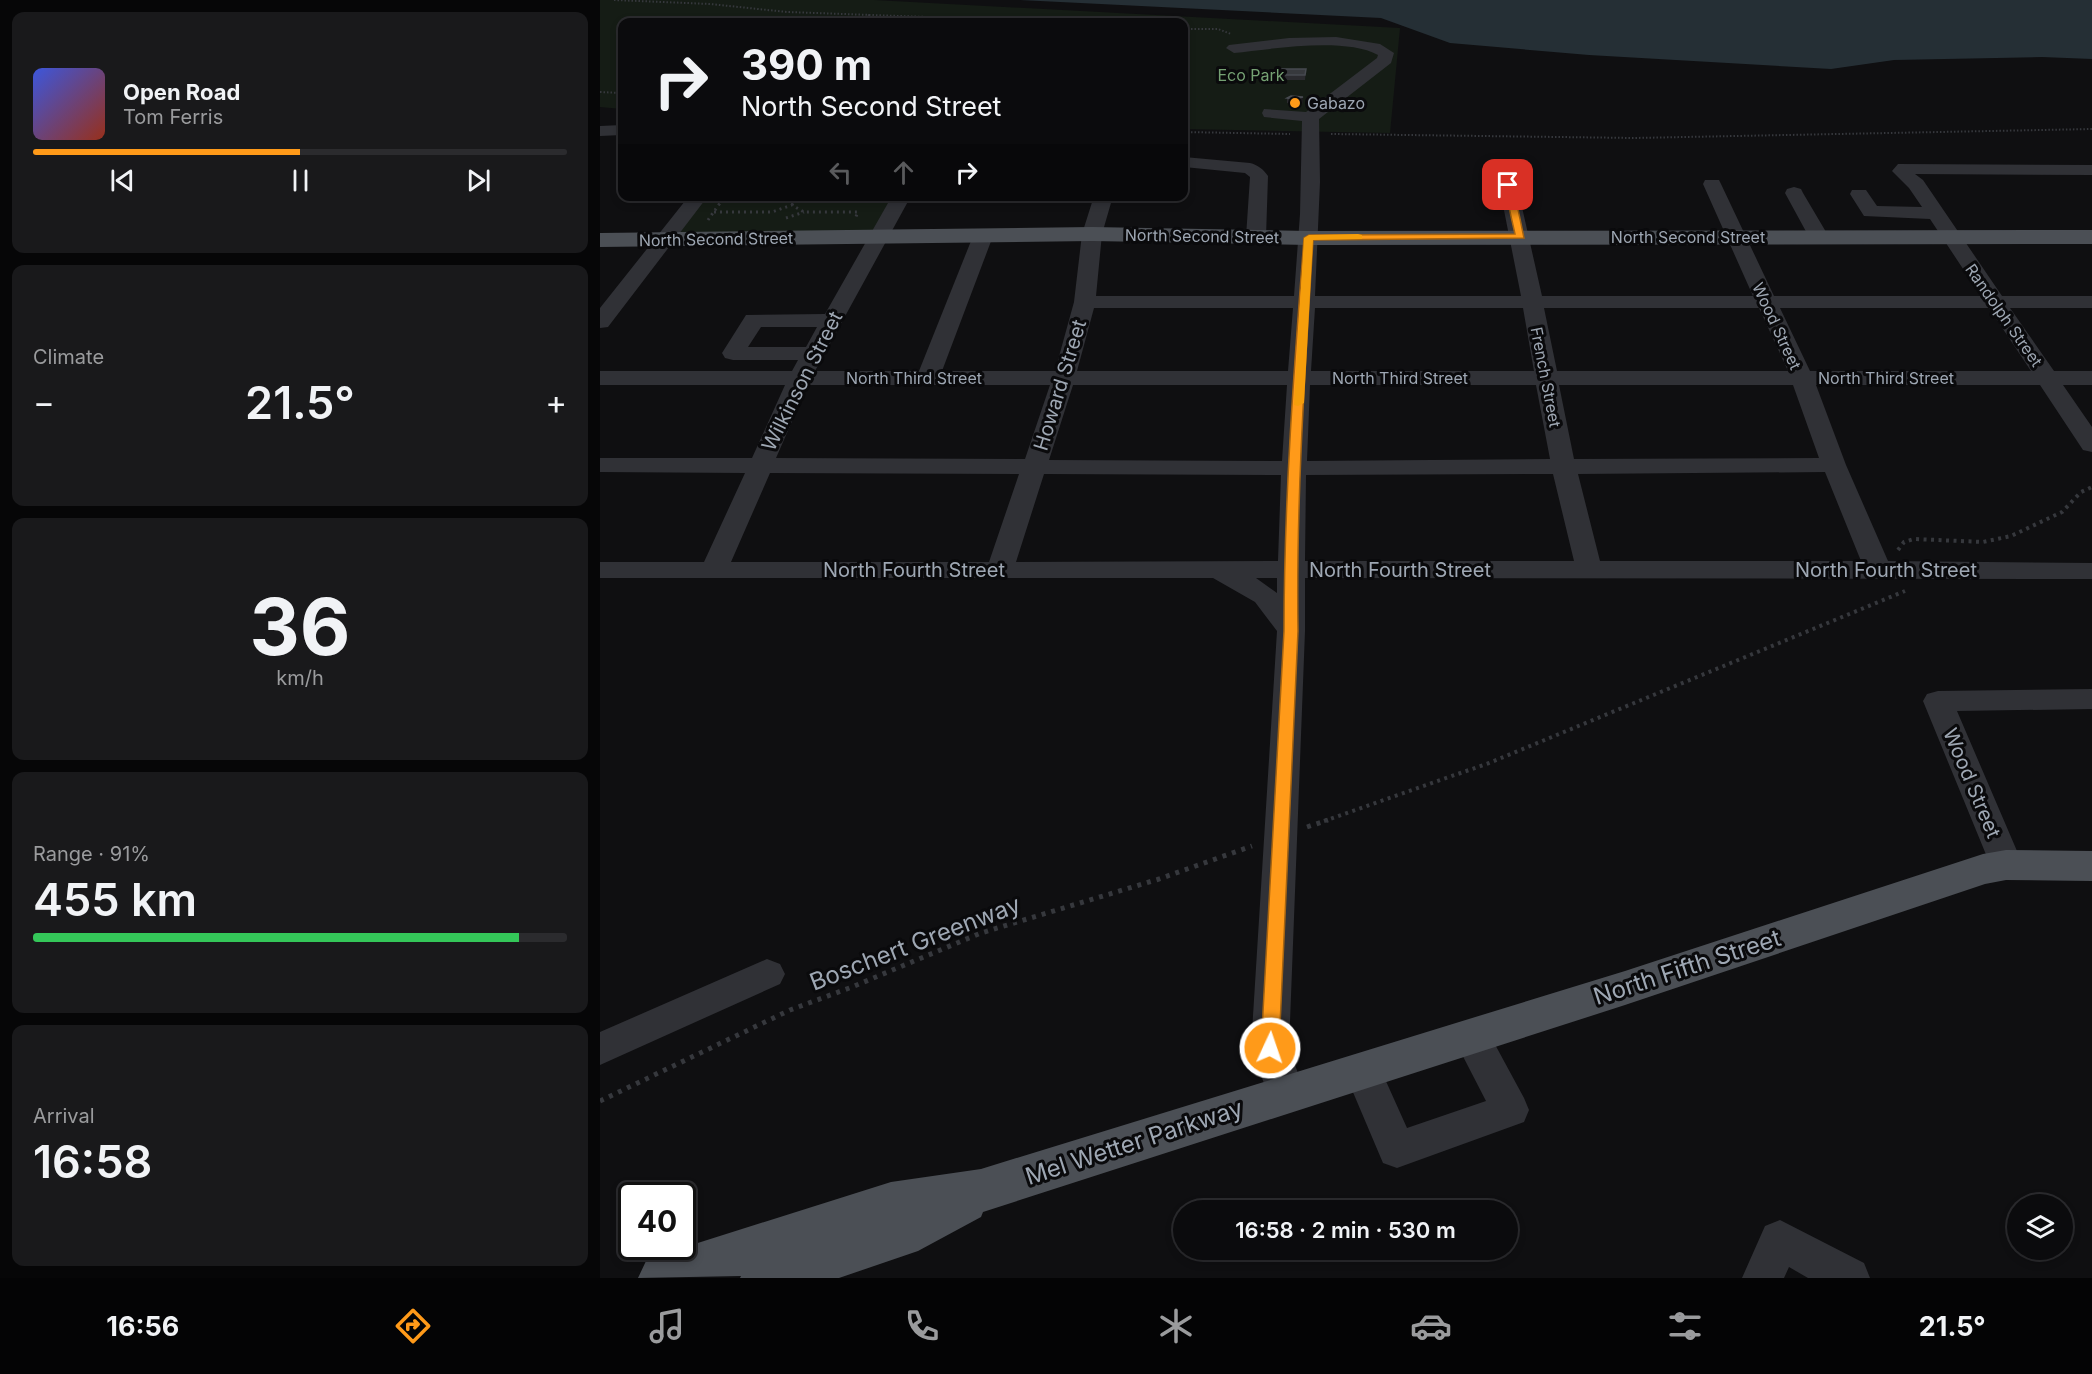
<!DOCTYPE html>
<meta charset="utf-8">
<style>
body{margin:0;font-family:Inter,sans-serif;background:#19191b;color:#f1f3f6;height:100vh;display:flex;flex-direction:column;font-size:22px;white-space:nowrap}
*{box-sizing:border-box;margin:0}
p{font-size:20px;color:#9a9b9d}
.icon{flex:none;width:33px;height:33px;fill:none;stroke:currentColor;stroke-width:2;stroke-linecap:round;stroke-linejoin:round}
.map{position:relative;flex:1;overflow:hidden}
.details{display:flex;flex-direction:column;gap:12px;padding:12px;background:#060607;width:600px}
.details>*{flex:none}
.banner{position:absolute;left:18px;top:18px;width:570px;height:183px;border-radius:12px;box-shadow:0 3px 9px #0003,0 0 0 2px #2b2b2e;background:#0b0b0d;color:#f1f3f6;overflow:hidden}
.tools{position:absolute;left:1407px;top:1194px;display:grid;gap:12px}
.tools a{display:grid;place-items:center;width:66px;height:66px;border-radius:50%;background:#0b0b0d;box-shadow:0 3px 9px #0003,0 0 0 2px #2b2b2e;font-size:30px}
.speed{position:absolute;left:18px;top:1182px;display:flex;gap:12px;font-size:30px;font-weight:700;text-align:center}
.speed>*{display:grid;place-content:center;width:78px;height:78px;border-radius:50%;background:#0b0b0d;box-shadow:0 3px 9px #0003,0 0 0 2px #2b2b2e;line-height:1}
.speed .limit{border:3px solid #111;border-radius:9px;background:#fff;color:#111}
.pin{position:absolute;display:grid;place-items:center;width:51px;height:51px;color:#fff;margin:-26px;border-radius:12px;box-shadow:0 3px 9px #0006}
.me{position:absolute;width:66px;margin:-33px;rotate:3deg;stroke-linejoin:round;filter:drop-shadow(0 0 4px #0008)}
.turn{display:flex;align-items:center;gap:21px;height:126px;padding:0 24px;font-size:27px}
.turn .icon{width:78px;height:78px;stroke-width:2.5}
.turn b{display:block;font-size:42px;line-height:51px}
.lanes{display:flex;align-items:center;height:57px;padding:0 24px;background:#0003;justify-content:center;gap:30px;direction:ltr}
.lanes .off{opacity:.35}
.big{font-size:45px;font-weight:600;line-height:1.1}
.details .widget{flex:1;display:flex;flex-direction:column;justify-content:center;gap:9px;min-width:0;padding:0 21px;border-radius:12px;background:#19191b}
.details .dial{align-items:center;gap:0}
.dial b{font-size:78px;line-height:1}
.song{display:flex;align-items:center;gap:18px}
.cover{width:72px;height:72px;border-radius:9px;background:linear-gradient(135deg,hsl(230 70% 55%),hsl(10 70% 35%))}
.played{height:6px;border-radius:3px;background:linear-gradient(90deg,#ff9a19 50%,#2b2b2e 50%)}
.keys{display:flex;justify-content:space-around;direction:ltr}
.heat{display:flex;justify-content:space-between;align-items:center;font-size:33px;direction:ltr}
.charge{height:9px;border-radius:4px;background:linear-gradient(90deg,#34c759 91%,#2b2b2e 0)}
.trip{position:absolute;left:573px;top:1200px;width:345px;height:60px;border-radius:30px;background:#0b0b0d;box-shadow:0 3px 9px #0003,0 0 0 2px #2b2b2e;font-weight:600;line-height:60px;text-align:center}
.tabs{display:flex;height:96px;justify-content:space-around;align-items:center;background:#040405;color:#9a9b9d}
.tabs .icon{width:42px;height:42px}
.tabs .selected{color:#ff9a19}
.tabs b{font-size:27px;color:#f1f3f6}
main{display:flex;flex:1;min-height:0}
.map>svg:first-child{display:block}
.green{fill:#151c15}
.water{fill:#252f35}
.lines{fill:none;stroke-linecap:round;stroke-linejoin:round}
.path-far3{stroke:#36383d;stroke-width:2;stroke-dasharray:1.5 2;stroke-linecap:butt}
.path-far2{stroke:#36383d;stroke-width:3;stroke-dasharray:2 4;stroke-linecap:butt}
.path-far1{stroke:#36383d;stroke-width:4;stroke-dasharray:3 4.5;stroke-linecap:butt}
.path{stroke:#36383d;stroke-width:5;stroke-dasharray:4 6;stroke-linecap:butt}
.minor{fill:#303136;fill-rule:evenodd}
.major{fill:#4b4f55;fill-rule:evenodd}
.wall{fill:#2b2b2f}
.shaded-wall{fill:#1a1a1d}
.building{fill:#37393d;stroke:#474a50;stroke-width:1.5}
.route{fill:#ff9a19;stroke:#a66410;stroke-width:1.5}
.slow{fill:#f59e0b}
.poi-dot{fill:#ff9a19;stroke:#0a0a0c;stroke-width:2}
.labels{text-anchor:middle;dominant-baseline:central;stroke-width:6;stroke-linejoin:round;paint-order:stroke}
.far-park-label{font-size:16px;fill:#75a173;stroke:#0a0a0c}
.far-poi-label{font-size:16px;fill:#9ea7b3;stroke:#0a0a0c;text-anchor:start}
.far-street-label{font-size:16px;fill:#9ea7b3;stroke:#0a0a0c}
.street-label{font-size:20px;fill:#9ea7b3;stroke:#0a0a0c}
.near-street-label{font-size:24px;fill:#9ea7b3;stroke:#0a0a0c}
</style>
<main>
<section class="details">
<div class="widget">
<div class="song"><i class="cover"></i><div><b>Open Road</b><p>Tom Ferris</p></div></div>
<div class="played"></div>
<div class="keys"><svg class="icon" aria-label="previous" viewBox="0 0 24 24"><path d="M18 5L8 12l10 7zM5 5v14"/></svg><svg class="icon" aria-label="pause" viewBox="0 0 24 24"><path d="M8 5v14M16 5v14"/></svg><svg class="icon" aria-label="next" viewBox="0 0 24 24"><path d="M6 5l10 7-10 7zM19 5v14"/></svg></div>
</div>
<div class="widget"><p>Climate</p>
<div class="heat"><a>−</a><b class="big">21.5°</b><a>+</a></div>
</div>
<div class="widget dial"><b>36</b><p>km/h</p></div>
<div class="widget"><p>Range · 91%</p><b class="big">455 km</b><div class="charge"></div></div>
<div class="widget"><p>Arrival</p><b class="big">16:58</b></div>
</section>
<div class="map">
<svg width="1492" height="1278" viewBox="0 0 1492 1278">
<rect width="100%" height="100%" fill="#0f0f11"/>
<path class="green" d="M0 0H274L800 28 790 133 584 129V22H22V109L0 107Z
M105 197H295L274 234 78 235Z"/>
<path class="water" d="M420 0H1492V59L1442 57 1294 60 1231 69 989 55 850 43 781 18Z"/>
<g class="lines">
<path class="path-far3" d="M14 0 110 4 187 12 469 22
M265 22 270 13
M584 29H618L631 34
M0 92 22 93
M584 132 690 134
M731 134 1034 138 1492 129
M119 205 125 196
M192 205 199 196"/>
<path class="path-far2" d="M192 205 193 203
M114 212H172L192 205 204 212H258L255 219
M186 218 204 212
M108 220 120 203"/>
<path class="path-far1" d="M1298 550 1304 542 1314 539 1383 542 1411 536 1462 512 1481 492 1492 487
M724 821 889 763 1305 591"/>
<path class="path" d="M707 827 728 820
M0 1101 190 1010 252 987 381 933 559 879 652 846"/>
<path class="minor" d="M736 37 780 44 794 53 791 63 719 119 720 182 715 296H921L899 185 901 181H915L917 185 942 296H1153L1103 184 1105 180H1119L1121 184 1174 296H1381L1330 219 1264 216 1250 194 1252 190H1266L1277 206 1322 207 1309 188 1292 171 1298 164 1492 165V175L1315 174 1323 180 1402 296H1492V308H1410L1454 371H1492V385H1463L1492 427V452L1483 450 1440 385H1216L1246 465 1288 561 1492 563V579L705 578V631L689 1048 705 1093 700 1105 686 1110 672 1105 651 1048 677 631 655 602 613 578H0V562H104L145 473 0 472V458H152L185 385H0V371H192L198 360H133L125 358 122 353 146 315 225 314 292 196H311L215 371H319L373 236 376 232H390L393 236 342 371H455L474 302 482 234 494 196H513L502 234 496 296H694L700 214 702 121 664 117 662 113 664 109 706 112 777 58 778 55C745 37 672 49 634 53L626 48 629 45 689 38ZM494 308H693L688 371H477ZM715 308H923L934 371H711ZM944 308H1159L1188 371H957ZM1180 308H1389L1431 371H1210ZM161 327H217L206 347H148ZM208 385H450L425 459 176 458ZM473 385H687L682 461 449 460ZM710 385H936L950 459 707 461ZM959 385H1193L1219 458 974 459ZM1225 472 1261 561H1000L978 474ZM170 473 419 474 389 562H131ZM444 474 681 475 678 561 416 562ZM953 474 974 561H705L706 475ZM656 578H677V593Z
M22 125V135L0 136V126Z
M584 157 650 163C658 165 663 169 668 176L666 237 663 241H649L646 237 650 177 645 173 584 167Z
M1194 187 1201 189 1203 193 1229 237 1226 241H1212L1209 237 1185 193 1187 189Z
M89 196H108L8 327 0 328V308Z
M1492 689V709L1357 711 1423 865 1418 874 1406 878 1394 874 1323 701 1327 694 1338 691Z
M167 959 180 964 185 974 180 984 0 1065V1032Z
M872 1021 885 1026 924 1098 929 1110 924 1122 797 1168 783 1163 744 1071 750 1059 763 1054 776 1059 807 1128 886 1101 853 1037 859 1026Z
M1180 1220 1264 1263 1270 1278H1208L1189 1267 1184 1278H1142L1165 1226Z"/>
<path class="major" d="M492 227 709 231 1492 230V244L709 245 492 241 0 247V233Z
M1406 850 1492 851V881L1406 880 1385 884 1025 1005 383 1212 381 1217 318 1251 239 1278H140L141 1276 38 1278 46 1261 63 1254 291 1182 381 1169 1025 971 1383 854Z"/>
</g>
<path class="wall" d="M706 69 705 80H681L680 75Z
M691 96 703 103 695 105 687 103V98Z"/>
<path class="shaded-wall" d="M703 97V103L695 105V99Z"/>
<path class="building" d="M680 69H706L705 75H680Z
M691 96 703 97 695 99 687 98Z"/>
<path class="route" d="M908 182 913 185 924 238 713 240C705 370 696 501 698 631L679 1048 677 1054 670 1056 664 1054 661 1048 684 631C684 500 694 368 704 238L709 235 915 234 904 185Z"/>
<path class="slow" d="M758 234 762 235V239L713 240 704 403 698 406 694 405 704 238 709 235Z"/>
<circle class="poi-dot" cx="695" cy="103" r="6"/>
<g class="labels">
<g class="far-park-label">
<text x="651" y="75">Eco Park</text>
</g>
<g class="far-poi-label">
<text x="707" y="103">Gabazo</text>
</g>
<g class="far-street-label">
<text transform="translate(602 236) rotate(1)">North Second Street</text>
<text x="1088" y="237">North Second Street</text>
<text transform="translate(116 239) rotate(-1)">North Second Street</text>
<text transform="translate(1404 315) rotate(55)">Randolph Street</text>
<text transform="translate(1177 326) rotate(65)">Wood Street</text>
<text transform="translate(946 377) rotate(79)">French Street</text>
<text x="314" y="378">North Third Street</text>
<text x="800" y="378">North Third Street</text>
<text x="1286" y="378">North Third Street</text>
</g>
<g class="street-label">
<text transform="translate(202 381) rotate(-63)">Wilkinson Street</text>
<text transform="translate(460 385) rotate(-73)">Howard Street</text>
<text x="314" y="570">North Fourth Street</text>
<text x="800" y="570">North Fourth Street</text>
<text x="1286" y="570">North Fourth Street</text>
<text transform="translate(1372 783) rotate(67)">Wood Street</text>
</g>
<g class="near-street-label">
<text transform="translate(315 943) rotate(-21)">Boschert Greenway</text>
<text transform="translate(1087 967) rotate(-18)">North Fifth Street</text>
<text transform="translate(534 1142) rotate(-18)">Mel Wetter Parkway</text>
</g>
</g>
</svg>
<div class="tools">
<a><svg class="icon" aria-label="layers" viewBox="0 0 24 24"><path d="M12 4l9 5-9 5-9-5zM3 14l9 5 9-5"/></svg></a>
</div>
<div class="speed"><div class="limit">40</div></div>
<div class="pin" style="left:908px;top:185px;background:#d93025"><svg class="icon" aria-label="arrive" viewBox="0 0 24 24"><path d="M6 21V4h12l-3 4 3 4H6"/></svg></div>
<svg class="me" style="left:670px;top:1048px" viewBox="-20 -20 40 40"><circle r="17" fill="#ff9a19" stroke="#fff" stroke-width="3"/><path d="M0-11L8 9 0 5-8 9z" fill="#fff"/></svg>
<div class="trip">16:58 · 2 min · 530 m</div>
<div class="banner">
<div class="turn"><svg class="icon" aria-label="right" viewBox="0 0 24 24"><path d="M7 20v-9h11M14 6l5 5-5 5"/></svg><div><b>390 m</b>North Second Street</div></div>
<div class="lanes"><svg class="icon off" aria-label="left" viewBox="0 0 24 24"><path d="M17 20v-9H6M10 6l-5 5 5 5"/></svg><svg class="icon off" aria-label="ahead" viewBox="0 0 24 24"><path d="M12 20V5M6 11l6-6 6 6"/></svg><svg class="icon" aria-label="right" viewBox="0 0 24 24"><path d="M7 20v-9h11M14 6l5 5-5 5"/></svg></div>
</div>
</div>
</main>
<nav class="tabs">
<b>16:56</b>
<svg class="icon selected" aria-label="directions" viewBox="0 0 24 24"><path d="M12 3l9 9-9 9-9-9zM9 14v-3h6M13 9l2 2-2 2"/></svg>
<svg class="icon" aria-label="music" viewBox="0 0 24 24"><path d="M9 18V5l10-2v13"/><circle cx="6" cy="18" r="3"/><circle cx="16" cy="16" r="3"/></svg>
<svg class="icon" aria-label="phone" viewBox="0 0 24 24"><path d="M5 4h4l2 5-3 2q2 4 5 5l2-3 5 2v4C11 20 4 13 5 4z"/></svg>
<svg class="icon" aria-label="climate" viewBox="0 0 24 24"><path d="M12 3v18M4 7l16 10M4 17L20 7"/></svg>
<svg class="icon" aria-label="car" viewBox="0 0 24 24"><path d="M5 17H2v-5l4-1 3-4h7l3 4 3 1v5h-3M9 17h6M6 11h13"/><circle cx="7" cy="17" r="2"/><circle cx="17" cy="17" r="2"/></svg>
<svg class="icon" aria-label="filters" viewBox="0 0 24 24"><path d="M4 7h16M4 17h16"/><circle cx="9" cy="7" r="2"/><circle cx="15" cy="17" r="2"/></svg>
<b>21.5°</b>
</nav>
